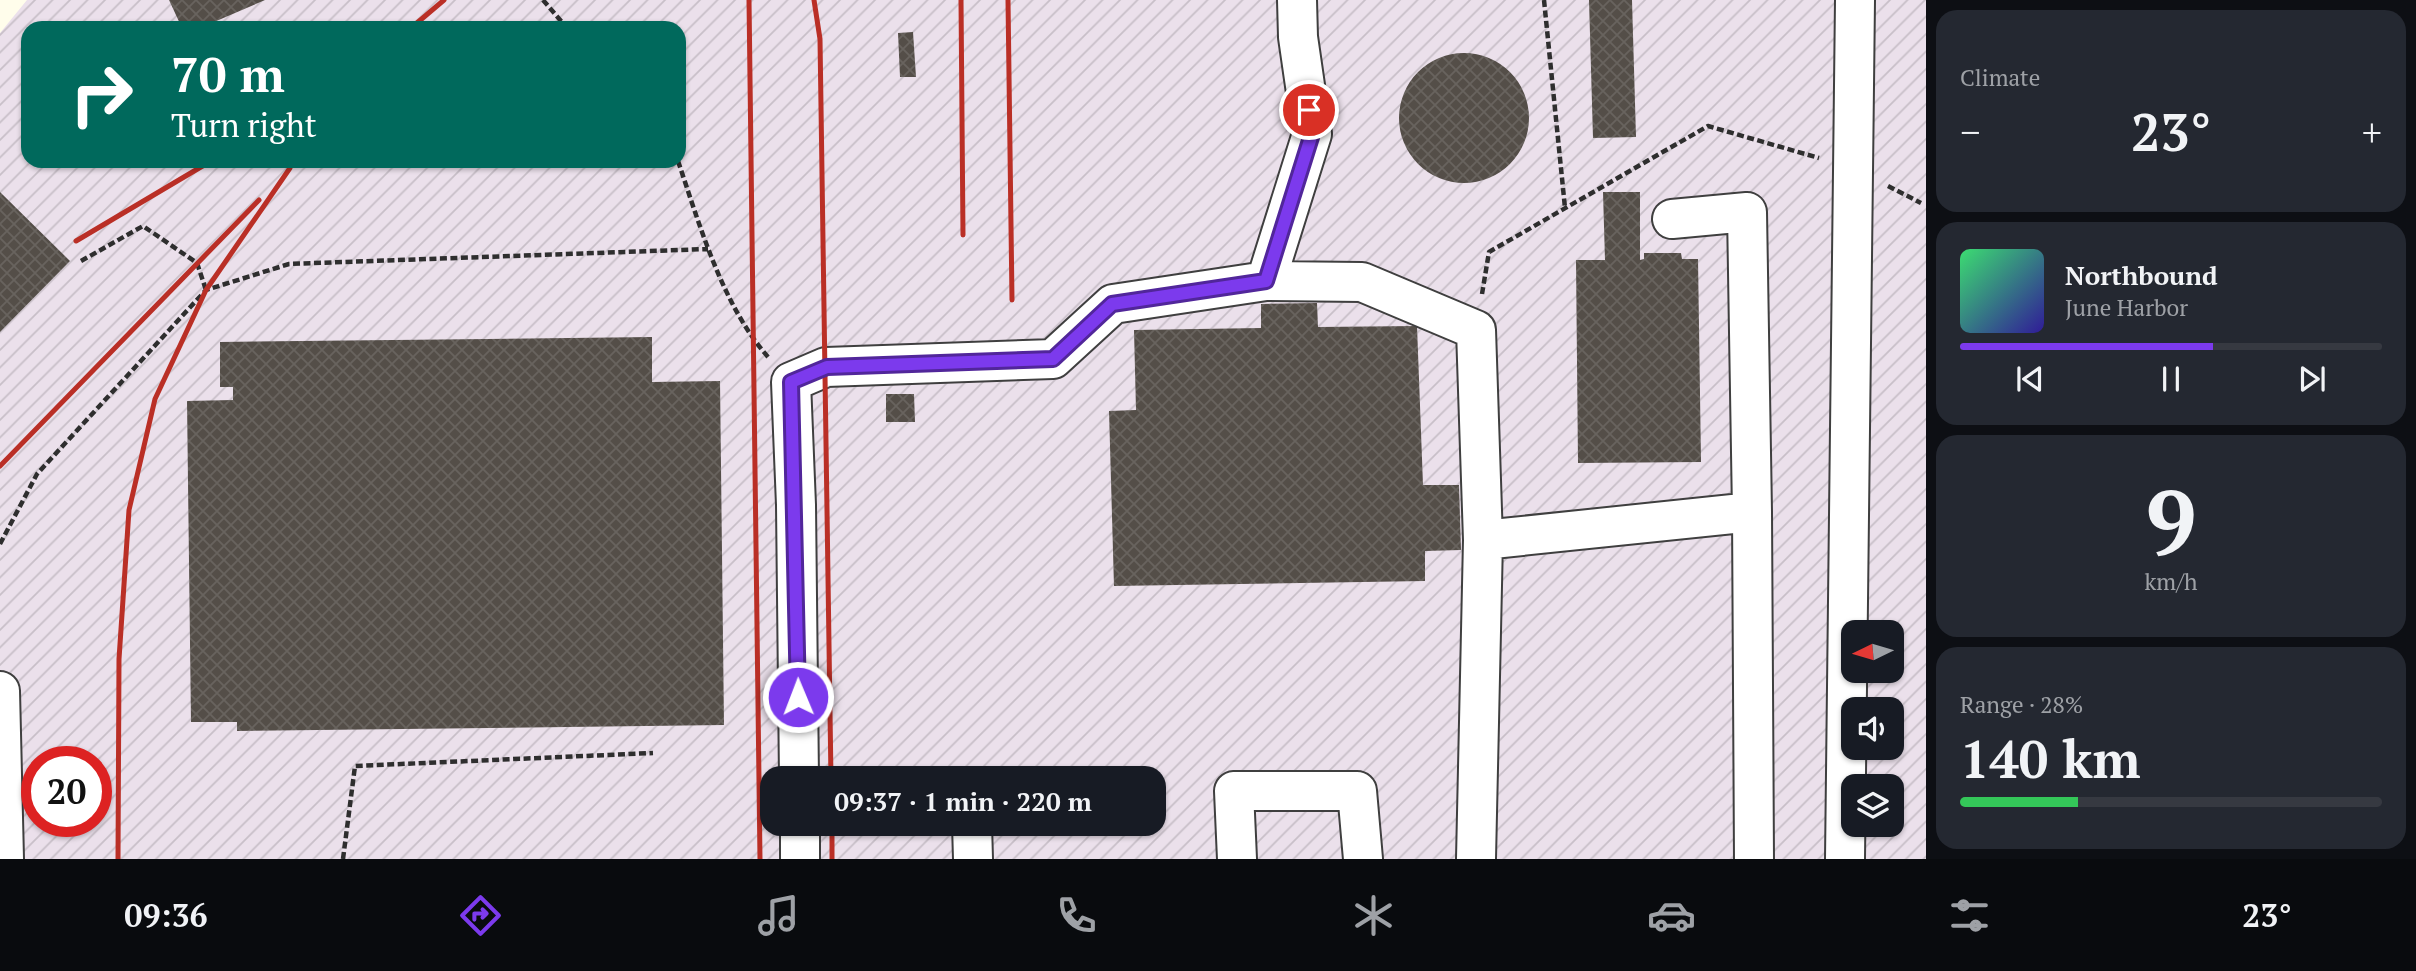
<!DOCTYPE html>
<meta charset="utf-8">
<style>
body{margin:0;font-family:"PT Serif",serif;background:#242831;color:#f1f3f6;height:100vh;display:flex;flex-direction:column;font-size:26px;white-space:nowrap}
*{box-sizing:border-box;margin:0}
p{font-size:23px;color:#9ea1a6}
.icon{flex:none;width:38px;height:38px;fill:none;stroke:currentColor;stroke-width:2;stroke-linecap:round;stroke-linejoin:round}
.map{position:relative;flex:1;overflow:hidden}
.sheet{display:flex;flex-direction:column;gap:10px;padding:10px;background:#0d0f14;width:490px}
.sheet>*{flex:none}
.hud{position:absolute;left:21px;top:21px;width:665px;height:147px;border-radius:21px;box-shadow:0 2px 5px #0004;background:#00695c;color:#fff;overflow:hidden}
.needle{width:46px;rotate:265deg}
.buttons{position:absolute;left:1841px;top:620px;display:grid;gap:14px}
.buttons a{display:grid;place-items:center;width:63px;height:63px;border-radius:14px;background:#171b24;box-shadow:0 2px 5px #0004;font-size:35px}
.speed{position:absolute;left:21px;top:746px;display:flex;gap:14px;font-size:35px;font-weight:700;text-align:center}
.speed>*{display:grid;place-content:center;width:91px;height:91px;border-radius:50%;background:#171b24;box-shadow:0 2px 5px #0004;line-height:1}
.speed .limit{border:10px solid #d22;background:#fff;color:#111}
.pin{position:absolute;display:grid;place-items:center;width:60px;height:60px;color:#fff;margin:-30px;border:4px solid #fff;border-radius:50%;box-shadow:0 2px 7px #0007}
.me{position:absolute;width:77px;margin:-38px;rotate:359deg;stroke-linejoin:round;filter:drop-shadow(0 0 5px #0008)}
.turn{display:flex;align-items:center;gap:24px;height:147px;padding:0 35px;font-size:32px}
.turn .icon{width:91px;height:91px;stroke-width:2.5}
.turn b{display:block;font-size:49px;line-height:60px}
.big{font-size:52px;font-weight:600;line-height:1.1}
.sheet .tile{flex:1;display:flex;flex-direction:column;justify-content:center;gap:10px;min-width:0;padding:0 24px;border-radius:21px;background:#242831}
.sheet .dial{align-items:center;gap:0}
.dial b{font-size:91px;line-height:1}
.song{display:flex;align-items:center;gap:21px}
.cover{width:84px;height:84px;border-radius:10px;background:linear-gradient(135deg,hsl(140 70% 55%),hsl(250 70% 35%))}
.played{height:7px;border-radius:4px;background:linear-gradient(90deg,#7c3aed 60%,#363941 60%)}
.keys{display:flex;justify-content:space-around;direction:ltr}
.heat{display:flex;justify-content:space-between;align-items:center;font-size:38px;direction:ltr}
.charge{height:10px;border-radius:5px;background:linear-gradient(90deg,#34c759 28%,#363941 0)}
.trip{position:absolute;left:760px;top:766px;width:406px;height:70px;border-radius:21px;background:#171b24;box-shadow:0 2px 5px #0004;font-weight:600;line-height:70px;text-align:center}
.menu{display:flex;height:112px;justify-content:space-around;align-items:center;background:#090b0e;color:#9ea1a6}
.menu .icon{width:49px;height:49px}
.menu .selected{color:#7c3aed}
.menu b{font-size:32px;color:#f1f3f6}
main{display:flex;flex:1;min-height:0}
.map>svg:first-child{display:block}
.industrial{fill:url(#industrial-furrows);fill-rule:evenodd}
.building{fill:url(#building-cross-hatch)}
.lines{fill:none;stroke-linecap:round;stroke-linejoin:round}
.minor-casing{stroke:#3f3f3f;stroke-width:42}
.path{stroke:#2e2e2e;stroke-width:4.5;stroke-dasharray:7 3.5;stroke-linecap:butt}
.minor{stroke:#fff;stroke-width:38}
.rail{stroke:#ba2f26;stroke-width:5}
.route-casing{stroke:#51269a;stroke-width:18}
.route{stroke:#7c3aed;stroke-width:12}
</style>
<main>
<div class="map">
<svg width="1926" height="859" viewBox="0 0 1926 859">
<defs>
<pattern id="industrial-furrows" width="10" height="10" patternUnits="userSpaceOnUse" patternTransform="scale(1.75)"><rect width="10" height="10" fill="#ebe0eb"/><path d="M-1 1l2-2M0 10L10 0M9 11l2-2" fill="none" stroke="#c8bfc8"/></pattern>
<pattern id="building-cross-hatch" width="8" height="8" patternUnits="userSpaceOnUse" patternTransform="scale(1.75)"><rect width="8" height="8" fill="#544e48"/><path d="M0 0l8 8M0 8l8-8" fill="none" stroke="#68635e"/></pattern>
</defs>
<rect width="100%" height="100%" fill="#fffdeb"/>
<path class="industrial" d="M27 0H1926V859H0V33ZM28 28H679V161H28ZM1853 632H1892V670H1853ZM1853 709H1892V747H1853ZM37 761H96V821H37ZM772 779H1153V824H772ZM1853 786H1892V824H1853Z"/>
<path class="building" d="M169 0H265L200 28H182Z
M1589 0H1632L1636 137 1593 138Z
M913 32 916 77H900L898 33Z
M1399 118a65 65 0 1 1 130 0a65 65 0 1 1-130 0Z
M0 192 70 261 0 332Z
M1603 192H1640V260L1644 259V253H1681L1682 259H1698L1701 462 1578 463 1576 260H1605Z
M1317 303 1318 327 1417 326 1423 485H1459L1461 550 1425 551V581L1114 586 1109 411 1136 410 1134 330 1261 328V304Z
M652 337V382L720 381 724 725 237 731V722H191L187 401 233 400V387H220V342Z
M886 394H914L915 422H886Z"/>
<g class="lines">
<defs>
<path id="minor" d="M1266 281 1312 134 1298 37 1297 0
M1752 512 1754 859
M0 691 4 859
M799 779 796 505 791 382 826 367 1053 359 1113 304 1266 281 1362 282 1476 330 1483 540
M800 824V859
M972 824 973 859
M1237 859 1234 791H1357L1363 859
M1476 859 1483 540 1752 512 1747 212 1672 219
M1845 859 1855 0"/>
</defs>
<use href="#minor" class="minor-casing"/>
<path class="path" d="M543 0 567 28
M1544 0 1565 208
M678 161C700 226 723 307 769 358
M1888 186 1921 203
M81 261 143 226 197 263 206 290
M1482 294 1489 252 1708 126 1819 158
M0 544 37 474 206 290 289 264 708 249
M343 859 355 766 653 753"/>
<use href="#minor" class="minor"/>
<path class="rail" d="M749 0 760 859
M814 0 820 39 831 779
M961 0 963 235
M1008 0 1012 300
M411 28 444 0
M76 241 211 161
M0 466 259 200
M832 824V859
M118 859 119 659 129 510 155 399 206 290 290 168"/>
</g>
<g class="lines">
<defs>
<path id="route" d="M798 697 791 382 827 367 1053 359 1112 304 1266 281 1312 134 1309 110"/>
</defs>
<use href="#route" class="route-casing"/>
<use href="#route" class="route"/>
</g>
</svg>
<div class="buttons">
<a><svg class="needle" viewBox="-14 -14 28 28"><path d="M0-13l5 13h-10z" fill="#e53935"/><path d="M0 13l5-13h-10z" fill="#9ea1a6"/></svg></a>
<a><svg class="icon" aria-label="sound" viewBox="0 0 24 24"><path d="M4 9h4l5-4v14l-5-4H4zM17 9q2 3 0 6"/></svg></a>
<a><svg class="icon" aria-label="layers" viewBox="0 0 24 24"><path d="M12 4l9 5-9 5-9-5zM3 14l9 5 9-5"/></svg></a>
</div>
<div class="speed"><div class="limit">20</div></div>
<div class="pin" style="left:1309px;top:110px;background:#d93025"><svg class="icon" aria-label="arrive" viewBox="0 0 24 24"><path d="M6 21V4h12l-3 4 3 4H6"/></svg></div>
<svg class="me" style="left:798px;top:697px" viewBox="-20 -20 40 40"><circle r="17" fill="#7c3aed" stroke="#fff" stroke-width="3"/><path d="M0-11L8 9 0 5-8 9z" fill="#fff"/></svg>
<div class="trip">09:37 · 1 min · 220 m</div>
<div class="hud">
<div class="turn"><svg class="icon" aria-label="right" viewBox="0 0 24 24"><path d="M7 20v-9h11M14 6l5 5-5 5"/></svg><div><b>70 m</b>Turn right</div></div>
</div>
</div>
<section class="sheet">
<div class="tile"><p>Climate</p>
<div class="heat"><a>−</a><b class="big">23°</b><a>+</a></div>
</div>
<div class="tile">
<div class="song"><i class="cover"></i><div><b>Northbound</b><p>June Harbor</p></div></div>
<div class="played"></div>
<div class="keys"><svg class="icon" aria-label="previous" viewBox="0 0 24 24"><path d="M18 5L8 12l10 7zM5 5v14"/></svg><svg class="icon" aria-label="pause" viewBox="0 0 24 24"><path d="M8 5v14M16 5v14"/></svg><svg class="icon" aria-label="next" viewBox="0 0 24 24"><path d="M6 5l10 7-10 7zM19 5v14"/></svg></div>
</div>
<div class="tile dial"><b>9</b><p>km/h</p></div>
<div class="tile"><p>Range · 28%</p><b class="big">140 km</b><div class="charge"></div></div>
</section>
</main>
<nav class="menu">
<b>09:36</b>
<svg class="icon selected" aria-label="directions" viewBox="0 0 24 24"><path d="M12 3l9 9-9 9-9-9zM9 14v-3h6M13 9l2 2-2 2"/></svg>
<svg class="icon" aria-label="music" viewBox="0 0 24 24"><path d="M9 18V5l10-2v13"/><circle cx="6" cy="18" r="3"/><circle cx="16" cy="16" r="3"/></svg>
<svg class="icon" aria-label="phone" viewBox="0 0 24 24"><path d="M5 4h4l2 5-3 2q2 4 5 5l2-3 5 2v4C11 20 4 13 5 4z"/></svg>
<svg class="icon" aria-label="climate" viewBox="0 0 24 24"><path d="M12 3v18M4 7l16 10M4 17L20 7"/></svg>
<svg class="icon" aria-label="car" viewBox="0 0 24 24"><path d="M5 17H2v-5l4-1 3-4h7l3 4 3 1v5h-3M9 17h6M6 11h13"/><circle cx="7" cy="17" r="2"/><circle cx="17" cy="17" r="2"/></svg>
<svg class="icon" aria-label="filters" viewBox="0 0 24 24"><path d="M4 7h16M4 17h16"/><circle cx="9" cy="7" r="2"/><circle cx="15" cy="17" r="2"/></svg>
<b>23°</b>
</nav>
